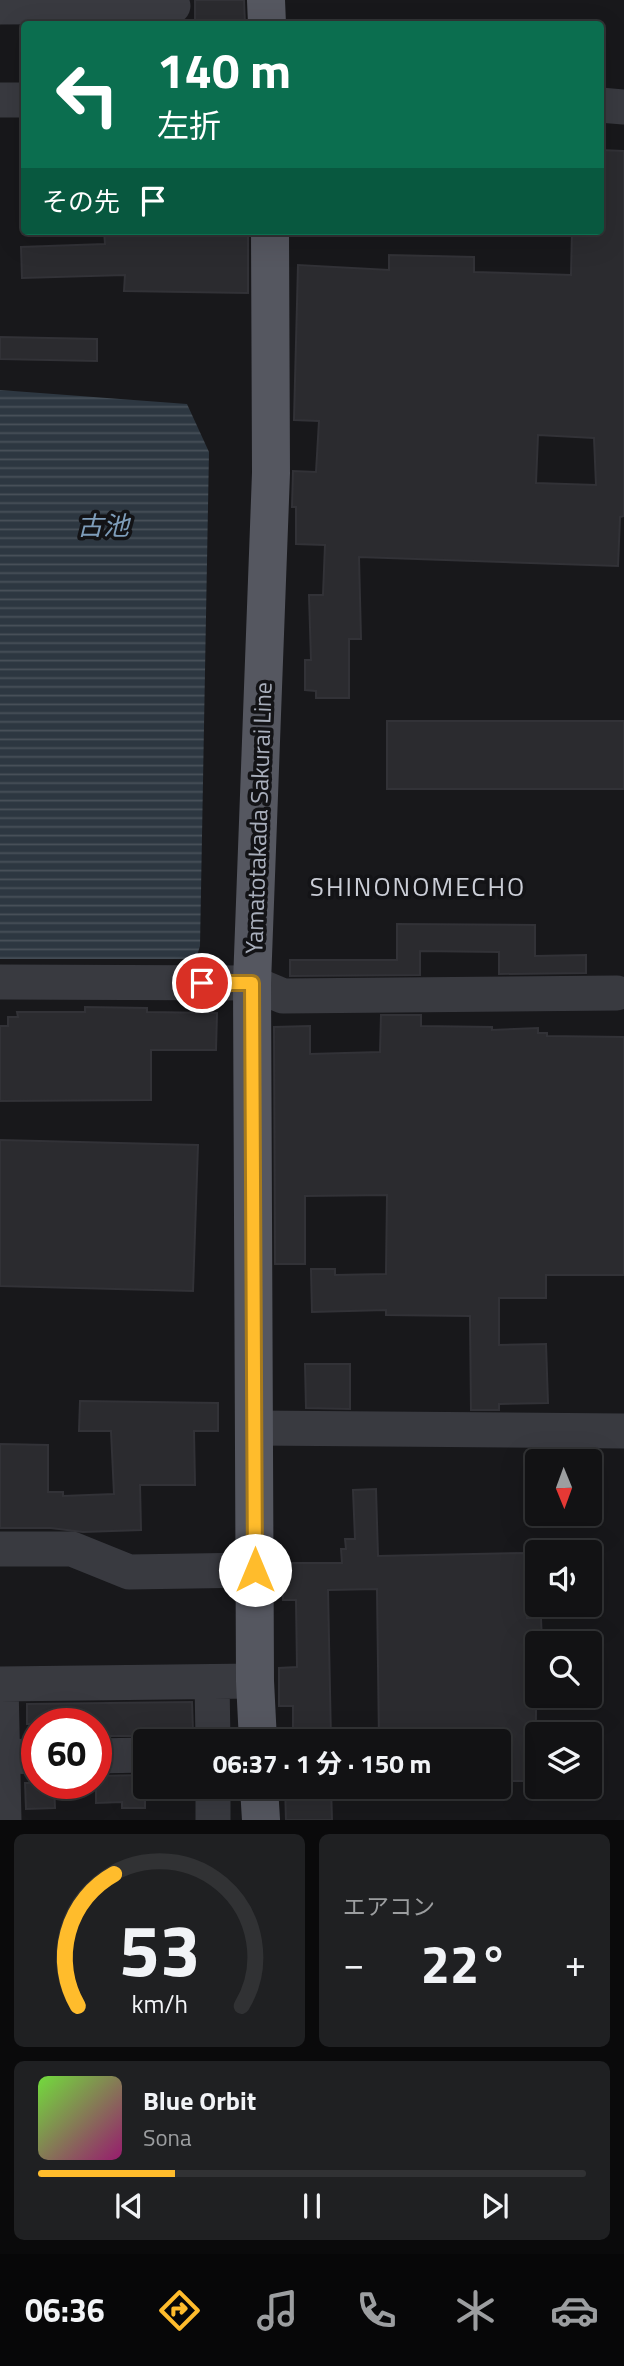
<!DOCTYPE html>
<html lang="ja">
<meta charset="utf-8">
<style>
body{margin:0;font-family:"Titillium Web","Noto Sans JP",sans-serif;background:#1f2022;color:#f1f3f6;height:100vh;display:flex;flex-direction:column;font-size:26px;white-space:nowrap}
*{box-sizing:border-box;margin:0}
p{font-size:23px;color:#9c9ea0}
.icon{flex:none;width:38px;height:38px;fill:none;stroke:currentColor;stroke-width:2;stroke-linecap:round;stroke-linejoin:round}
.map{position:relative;height:1820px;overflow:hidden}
.panel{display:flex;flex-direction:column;gap:14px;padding:14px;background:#0a0a0b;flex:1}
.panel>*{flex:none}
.guide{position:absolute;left:21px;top:21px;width:583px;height:214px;border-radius:7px;box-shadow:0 7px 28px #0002,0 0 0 2px #313234;background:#0b6e4f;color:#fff;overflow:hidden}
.needle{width:46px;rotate:179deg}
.fabs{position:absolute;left:525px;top:1449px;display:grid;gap:14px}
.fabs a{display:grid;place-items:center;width:77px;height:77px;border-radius:7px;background:#121214;box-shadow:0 7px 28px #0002,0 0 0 2px #313234;font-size:35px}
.speed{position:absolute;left:21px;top:1708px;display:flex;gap:14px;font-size:35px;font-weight:700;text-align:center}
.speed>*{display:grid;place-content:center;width:91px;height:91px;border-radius:50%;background:#121214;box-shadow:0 7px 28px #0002,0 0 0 2px #313234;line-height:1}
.speed .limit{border:10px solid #d22;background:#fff;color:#111}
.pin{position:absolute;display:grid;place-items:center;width:60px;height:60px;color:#fff;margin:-30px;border:4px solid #fff;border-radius:50%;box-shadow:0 2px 7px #0007}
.me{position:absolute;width:77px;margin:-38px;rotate:0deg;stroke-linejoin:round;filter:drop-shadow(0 0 5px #0008)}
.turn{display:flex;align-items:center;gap:24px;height:147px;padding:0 21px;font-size:32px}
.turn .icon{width:91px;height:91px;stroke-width:2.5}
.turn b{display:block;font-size:49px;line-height:60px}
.then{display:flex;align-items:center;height:66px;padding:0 21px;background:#0003;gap:14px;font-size:26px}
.big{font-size:52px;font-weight:700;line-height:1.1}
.panel .tile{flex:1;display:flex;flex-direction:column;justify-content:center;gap:10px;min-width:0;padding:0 24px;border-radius:10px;background:#1f2022}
.panel .dial{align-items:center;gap:0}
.dial svg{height:182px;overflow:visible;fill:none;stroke:#313234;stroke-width:7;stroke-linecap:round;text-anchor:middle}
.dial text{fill:#f1f3f6;stroke:none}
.song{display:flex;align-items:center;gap:21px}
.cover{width:84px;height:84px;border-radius:10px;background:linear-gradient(135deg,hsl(100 70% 55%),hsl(320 70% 35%))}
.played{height:7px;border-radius:4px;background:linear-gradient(90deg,#ffbc2c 25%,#313234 25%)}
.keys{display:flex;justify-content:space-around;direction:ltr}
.heat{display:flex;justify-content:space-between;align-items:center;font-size:38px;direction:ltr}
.panel .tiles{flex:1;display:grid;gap:14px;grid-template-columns:1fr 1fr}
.tile:last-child{grid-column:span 2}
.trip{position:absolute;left:133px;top:1729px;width:378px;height:70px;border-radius:7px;background:#121214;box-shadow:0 7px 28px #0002,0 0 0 2px #313234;font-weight:700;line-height:70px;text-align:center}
.menu{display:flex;height:112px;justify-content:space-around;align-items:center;background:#070708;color:#9c9ea0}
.menu .icon{width:49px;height:49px}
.menu .selected{color:#ffbc2c}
.menu b{font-size:32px;color:#f1f3f6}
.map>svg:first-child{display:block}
.water{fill:url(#water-rules)}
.building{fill:#2b2b2f;stroke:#323237;stroke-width:2;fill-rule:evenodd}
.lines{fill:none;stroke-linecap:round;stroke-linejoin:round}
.minor{stroke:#393a40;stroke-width:35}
.major{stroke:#555760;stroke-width:38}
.route-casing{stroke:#a67a1d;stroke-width:18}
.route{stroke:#ffbc2c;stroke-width:12}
.labels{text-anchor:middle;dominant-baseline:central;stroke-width:7;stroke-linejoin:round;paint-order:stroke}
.street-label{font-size:24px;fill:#a9afbc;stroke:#131316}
.water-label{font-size:26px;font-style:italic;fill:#7e9dba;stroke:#131316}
.neighbourhood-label{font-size:26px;letter-spacing:2px;fill:#cbced7;stroke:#131316}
</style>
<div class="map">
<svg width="624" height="1820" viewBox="0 0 624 1820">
<defs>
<pattern id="water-rules" width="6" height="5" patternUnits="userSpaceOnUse" patternTransform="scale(1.75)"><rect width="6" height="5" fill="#2d3741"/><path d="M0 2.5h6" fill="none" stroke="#49515a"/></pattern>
</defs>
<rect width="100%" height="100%" fill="#18181b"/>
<path class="water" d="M0 390 187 404 209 452 200 946 196 959H0Z"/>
<path class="building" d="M195 0H244L245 24H195Z
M600 150 624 151V516L620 517 618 566 359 557 361 639H349V698H316V691L305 690V660H311L309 595H323L325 545 296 544V507H292L293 471 316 472 319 421 294 420 298 265 389 270V255L474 257V272L571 275 572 231H600ZM538 435 594 438 596 485 536 483Z
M104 231H248V293L124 291 125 275 22 278 21 247 105 244Z
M0 337 97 339V361L0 359Z
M387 721H624V789H387Z
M397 924 535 925V956L586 955V973L499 974V952L420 951V975L290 976V960H397Z
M85 1007 147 1008V1012L217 1013 216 1050H151V1100L0 1101V1026H8V1017H18L17 1012H85Z
M381 1015H421V1026L492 1027V1030L538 1028V1033H547V1036L624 1037V1275H546V1298H499V1345L546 1344 548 1403 499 1404V1410H471L470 1316 386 1315V1310L312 1312 311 1269H335V1275L386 1274 387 1195 305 1196V1264H275L274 1027 310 1026V1054L380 1052Z
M0 1140 198 1145 193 1291 0 1286Z
M305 1364H350V1409L306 1408Z
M80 1401 218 1403V1431H194L195 1485H140L141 1530 83 1532 51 1528H0V1444L48 1445V1492H63V1496L114 1494 111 1431H79Z
M376 1489 378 1556 526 1553 527 1618H541L542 1643H537L535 1781H499V1741H379L377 1589 328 1590 331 1741H293V1706H279V1668L297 1667 296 1600H283V1595H276V1563H342L341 1549H346L345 1539H355L353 1490Z
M192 1702 193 1731 151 1732V1736H96V1724H27V1704Z
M145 1775V1808H122V1802L96 1803V1776Z
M25 1783H54L55 1808 26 1809Z
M285 1787H331L332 1820H286Z"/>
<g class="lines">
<path class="minor" d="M0 7 173 6
M0 100H24
M600 105 624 107
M0 982 252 983 283 996 617 993
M254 1428 624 1431
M0 1549H72L129 1572 255 1570
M212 1682 213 1741
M0 1684 255 1681
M1 1684 4 1820
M96 1756 145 1755
M0 1757 37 1756
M213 1787V1820"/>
<path class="major" d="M266 0 267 24
M258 1741 255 1681 252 983 271 473 270 231
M259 1787 261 1820"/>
</g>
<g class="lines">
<defs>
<path id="route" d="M202 983H252L255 1570"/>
</defs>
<use href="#route" class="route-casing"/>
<use href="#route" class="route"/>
</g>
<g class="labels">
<g class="street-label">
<text transform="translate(258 818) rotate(-88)">Yamatotakada Sakurai Line</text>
</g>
<g class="water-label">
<text x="103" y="525">古池</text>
</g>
<g class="neighbourhood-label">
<text x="418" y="886">SHINONOMECHO</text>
</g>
</g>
</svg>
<div class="fabs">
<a><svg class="needle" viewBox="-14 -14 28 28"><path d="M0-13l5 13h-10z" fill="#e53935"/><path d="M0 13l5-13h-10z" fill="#9c9ea0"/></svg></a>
<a><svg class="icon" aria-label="sound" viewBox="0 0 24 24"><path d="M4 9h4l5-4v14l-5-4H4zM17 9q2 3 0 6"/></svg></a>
<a><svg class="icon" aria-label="search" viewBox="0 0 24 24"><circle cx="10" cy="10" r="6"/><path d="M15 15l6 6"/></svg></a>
<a><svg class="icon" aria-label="layers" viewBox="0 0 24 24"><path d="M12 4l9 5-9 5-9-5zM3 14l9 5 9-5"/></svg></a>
</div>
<div class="speed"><div class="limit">60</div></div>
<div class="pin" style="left:202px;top:983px;background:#d93025"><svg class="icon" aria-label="arrive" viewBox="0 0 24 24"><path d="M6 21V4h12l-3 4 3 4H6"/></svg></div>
<svg class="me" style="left:255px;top:1570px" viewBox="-20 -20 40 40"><circle r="19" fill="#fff"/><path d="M0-13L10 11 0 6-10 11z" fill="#ffbc2c"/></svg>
<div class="trip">06:37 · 1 分 · 150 m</div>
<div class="guide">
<div class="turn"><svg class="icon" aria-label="left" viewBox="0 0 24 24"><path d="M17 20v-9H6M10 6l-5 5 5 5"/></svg><div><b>140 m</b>左折</div></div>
<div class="then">その先<svg class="icon" aria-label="arrive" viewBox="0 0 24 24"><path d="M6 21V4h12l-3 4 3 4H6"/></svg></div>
</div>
</div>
<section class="panel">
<div class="tiles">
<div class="tile dial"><svg viewBox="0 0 100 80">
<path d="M14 69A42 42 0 1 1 86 69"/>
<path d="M14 69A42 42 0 0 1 30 11" stroke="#ffbc2c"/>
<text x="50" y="56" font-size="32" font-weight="700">53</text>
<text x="50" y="72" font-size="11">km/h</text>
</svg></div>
<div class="tile"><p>エアコン</p>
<div class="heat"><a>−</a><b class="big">22°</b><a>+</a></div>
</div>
<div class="tile">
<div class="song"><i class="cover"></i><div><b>Blue Orbit</b><p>Sona</p></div></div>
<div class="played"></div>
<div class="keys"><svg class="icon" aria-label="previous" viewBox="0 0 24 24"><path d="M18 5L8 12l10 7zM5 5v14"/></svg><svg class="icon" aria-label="pause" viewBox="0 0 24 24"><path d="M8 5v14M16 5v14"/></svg><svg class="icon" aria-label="next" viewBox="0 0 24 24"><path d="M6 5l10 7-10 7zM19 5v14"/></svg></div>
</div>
</div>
</section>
<nav class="menu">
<b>06:36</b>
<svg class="icon selected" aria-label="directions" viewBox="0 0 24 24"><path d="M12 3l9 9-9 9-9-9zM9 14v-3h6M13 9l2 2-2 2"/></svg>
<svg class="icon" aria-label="music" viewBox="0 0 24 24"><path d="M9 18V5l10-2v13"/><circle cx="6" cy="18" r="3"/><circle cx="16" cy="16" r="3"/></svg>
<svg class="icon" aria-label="phone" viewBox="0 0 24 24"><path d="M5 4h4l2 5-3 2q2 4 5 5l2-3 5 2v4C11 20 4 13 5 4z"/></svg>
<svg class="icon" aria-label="climate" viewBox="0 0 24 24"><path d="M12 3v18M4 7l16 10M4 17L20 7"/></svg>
<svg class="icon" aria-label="car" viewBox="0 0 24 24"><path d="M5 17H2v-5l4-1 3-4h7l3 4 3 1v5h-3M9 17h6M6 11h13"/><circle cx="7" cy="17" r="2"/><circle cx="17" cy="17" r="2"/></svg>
</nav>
